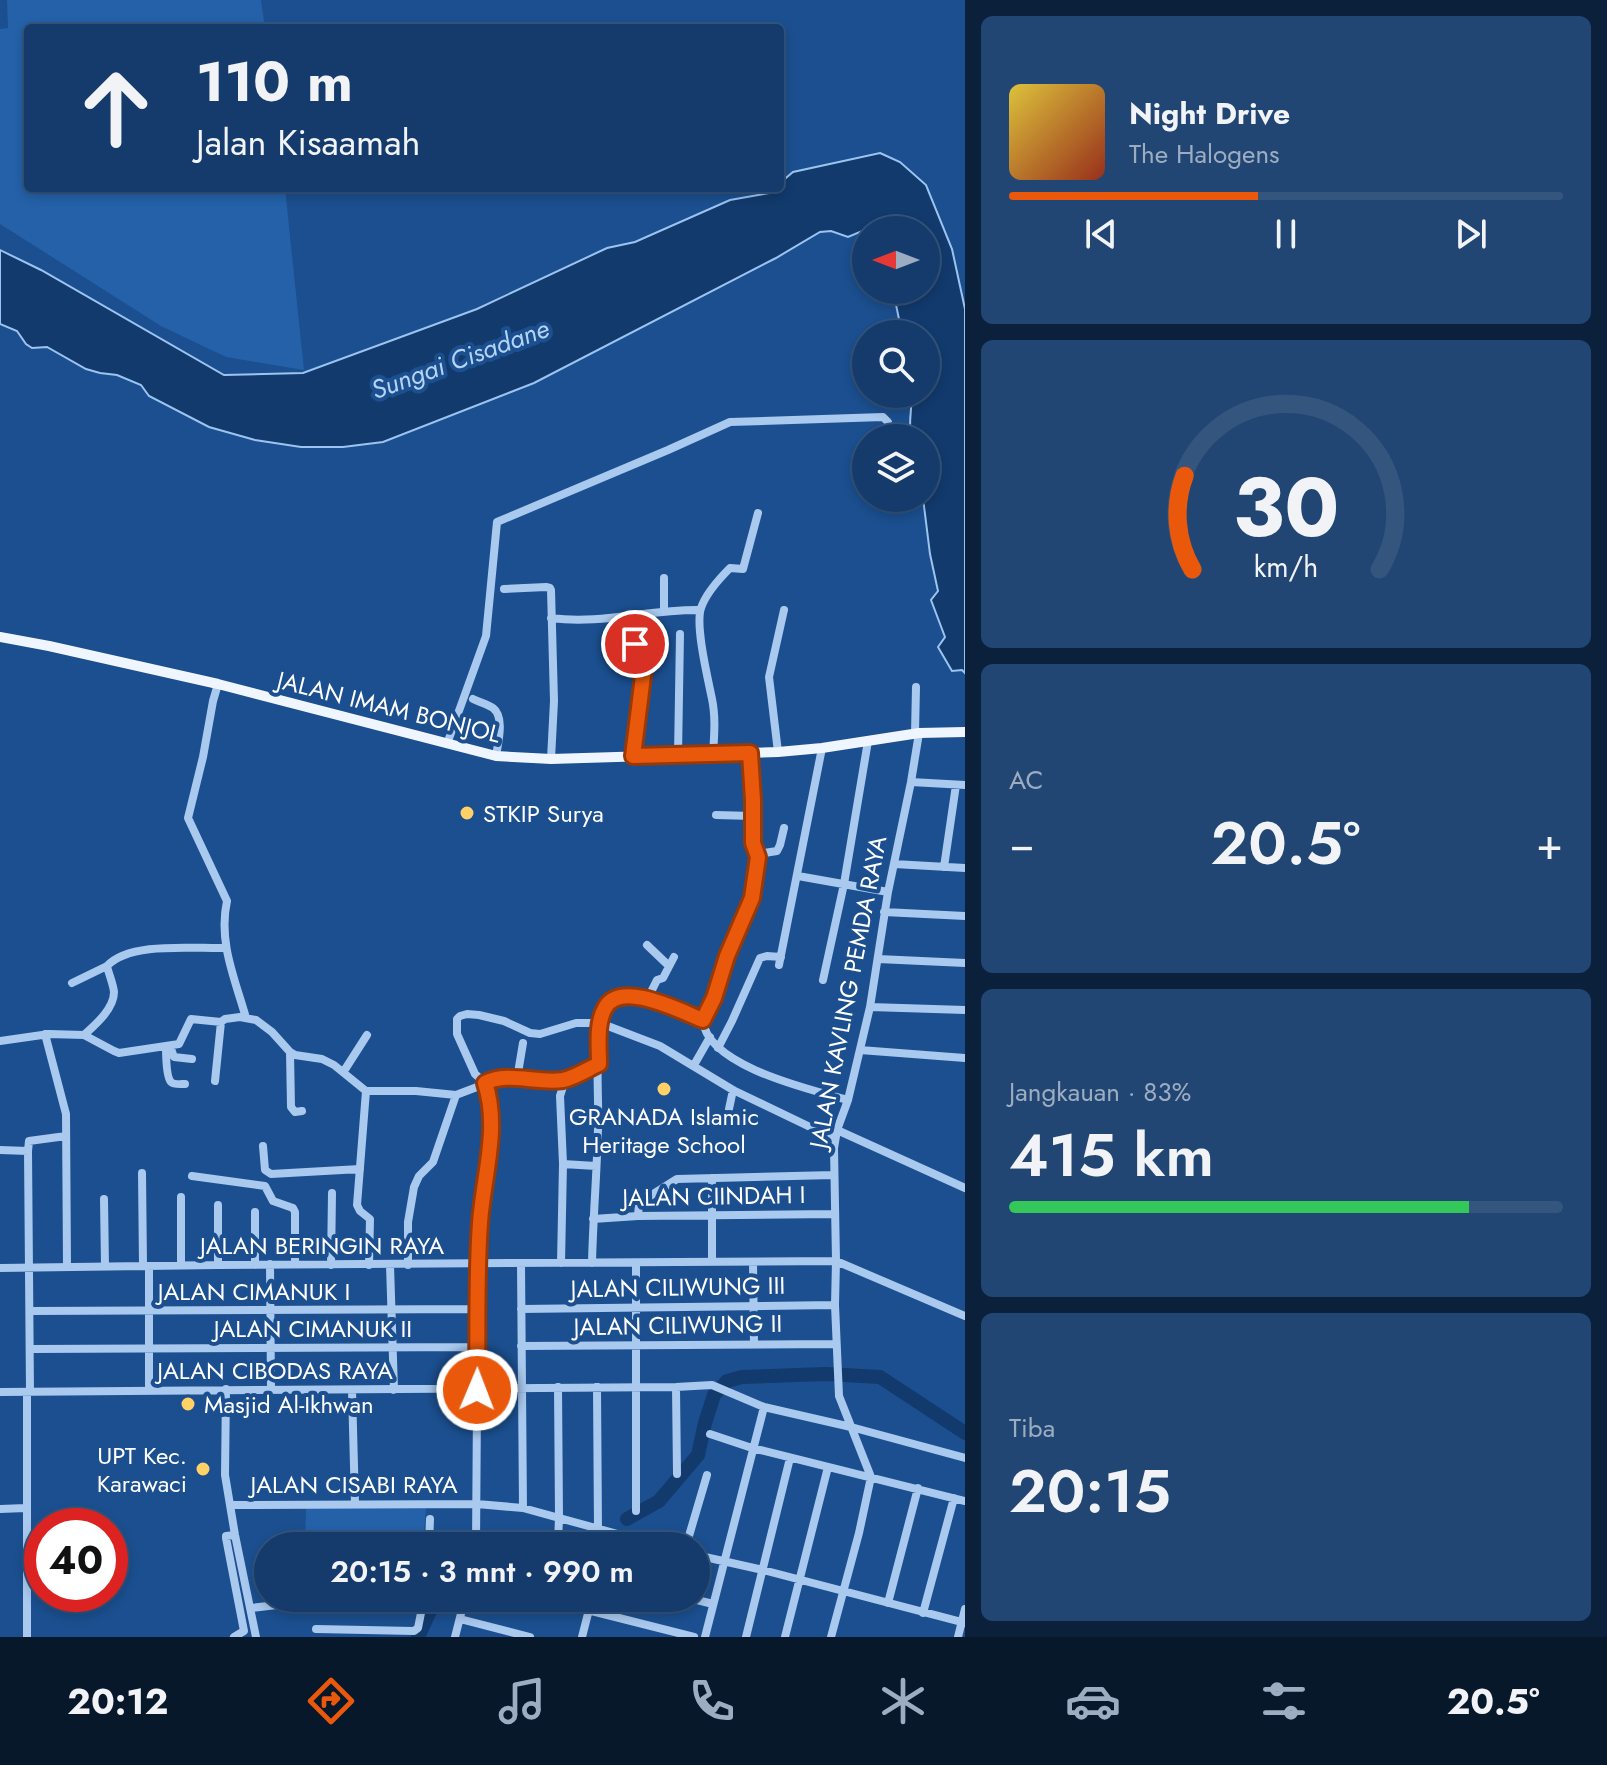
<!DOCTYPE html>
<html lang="id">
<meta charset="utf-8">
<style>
body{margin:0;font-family:Jost,sans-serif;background:#214673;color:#f1f3f6;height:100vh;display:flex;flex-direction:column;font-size:30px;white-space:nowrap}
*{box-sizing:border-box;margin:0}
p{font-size:26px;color:#9dadc1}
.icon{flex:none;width:44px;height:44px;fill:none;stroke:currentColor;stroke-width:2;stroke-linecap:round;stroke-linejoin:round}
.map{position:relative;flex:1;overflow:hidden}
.sheet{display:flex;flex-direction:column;gap:16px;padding:16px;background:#0b203b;width:642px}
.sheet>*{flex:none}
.banner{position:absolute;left:24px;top:24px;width:760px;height:168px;border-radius:8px;box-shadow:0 4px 12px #0003,0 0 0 2px #33557e;background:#143b6b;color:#f1f3f6;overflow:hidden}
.needle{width:52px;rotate:270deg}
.buttons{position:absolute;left:852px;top:216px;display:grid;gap:16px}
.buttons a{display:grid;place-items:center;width:88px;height:88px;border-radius:50%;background:#143b6b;box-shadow:0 4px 12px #0003,0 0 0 2px #33557e;font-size:40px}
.speed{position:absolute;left:24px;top:1508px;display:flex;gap:16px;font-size:40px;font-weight:700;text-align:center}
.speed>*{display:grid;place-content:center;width:104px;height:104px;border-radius:50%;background:#143b6b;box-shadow:0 4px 12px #0003,0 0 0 2px #33557e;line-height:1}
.speed .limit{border:12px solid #d22;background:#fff;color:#111}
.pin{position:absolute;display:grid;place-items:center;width:68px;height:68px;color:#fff;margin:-34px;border:4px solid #fff;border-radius:50%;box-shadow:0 2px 8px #0007}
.me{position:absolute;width:88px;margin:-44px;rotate:1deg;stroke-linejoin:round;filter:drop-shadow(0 0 6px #0008)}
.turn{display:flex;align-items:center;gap:28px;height:168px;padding:0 40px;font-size:36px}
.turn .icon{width:104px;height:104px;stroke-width:2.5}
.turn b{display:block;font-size:56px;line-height:68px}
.big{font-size:60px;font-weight:600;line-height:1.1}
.sheet .tile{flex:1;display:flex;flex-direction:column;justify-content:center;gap:12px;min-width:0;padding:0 28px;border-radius:12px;background:#214673}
.sheet .dial{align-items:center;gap:0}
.dial svg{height:208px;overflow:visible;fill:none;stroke:#33557e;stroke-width:7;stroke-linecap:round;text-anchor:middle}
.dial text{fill:#f1f3f6;stroke:none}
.song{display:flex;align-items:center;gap:24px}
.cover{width:96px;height:96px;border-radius:12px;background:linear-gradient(135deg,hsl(50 70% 55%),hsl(10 70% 35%))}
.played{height:8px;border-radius:4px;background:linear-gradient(90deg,#ea580c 45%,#33557e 45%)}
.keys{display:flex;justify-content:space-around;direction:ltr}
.heat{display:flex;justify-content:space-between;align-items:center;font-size:44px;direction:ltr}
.charge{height:12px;border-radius:6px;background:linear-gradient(90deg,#34c759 83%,#33557e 0)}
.trip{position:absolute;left:254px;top:1532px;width:456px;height:80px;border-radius:40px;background:#143b6b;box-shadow:0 4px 12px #0003,0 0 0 2px #33557e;font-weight:600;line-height:80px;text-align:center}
.tab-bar{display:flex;height:128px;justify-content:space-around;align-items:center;background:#08182b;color:#9dadc1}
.tab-bar .icon{width:56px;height:56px}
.tab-bar .selected{color:#ea580c}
.tab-bar b{font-size:36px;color:#f1f3f6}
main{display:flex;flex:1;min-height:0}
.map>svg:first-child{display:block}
.green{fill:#2461a8}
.water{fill:#123a6d;stroke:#9cc4f0;stroke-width:2}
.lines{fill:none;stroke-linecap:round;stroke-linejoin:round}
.river{stroke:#123a6d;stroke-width:14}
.minor{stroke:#a9c9ee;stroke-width:8}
.major{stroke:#f0f6ff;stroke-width:10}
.route-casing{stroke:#983908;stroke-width:20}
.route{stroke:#ea580c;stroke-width:14}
.poi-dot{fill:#ffd166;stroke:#1b4f8f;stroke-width:3}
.labels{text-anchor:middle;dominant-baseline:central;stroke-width:8;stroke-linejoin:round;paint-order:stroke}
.street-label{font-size:24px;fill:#fff;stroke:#1b4f8f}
.poi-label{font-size:24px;fill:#fff;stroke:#1b4f8f;text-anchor:start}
.water-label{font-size:26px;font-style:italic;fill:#b5d3f5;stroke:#1b4f8f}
</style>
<main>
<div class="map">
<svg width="965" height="1637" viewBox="0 0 965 1637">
<rect width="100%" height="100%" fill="#1b4f8f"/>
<path class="green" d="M7 0H261L265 28H28V188H285L304 370 226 357 161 326 0 224V29L8 28Z
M306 1508H426L423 1546H305Z
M305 1598H419L418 1605 305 1603Z"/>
<path class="water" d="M880 153 900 162 926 185 952 249 965 309V673L962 670 952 671 938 647 945 637 931 600 938 591 930 554 923 498H926V438H912C907 423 913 410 911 394H926V334H902L893 290H926V230L867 229 848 237 831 231 820 232 776 258 534 383 383 442 343 447H301L255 440 209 427 149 396 141 385 117 375 100 373 86 369 47 347 32 348 26 344 17 331 0 324V250L41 270 224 375 303 373 477 309 607 248 635 242 730 200 769 193 775 188H780V183L793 172Z"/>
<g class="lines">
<path class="river" d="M627 1519 659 1501 698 1455 705 1423 714 1395 727 1381 742 1377 826 1374 880 1377 965 1433
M418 1637 436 1598"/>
<path class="minor" d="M504 589 546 587 550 588 551 590 554 701 551 759
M664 611V578
M631 616 634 643 639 647 644 668 633 756
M551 618C601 625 649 609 700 610
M218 684 213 701 203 757 188 818 227 901C218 942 235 979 246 1018
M473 699C479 702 488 704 493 708 505 717 498 743 496 756
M915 733 916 687
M447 744 486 636 497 522 668 450 730 422 883 417 888 422 890 438
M778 752 769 677 784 610
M678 755 680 634
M713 755C714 737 716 718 712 699 708 679 695 626 701 608 706 593 719 579 730 568L743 569 758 513
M911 782 965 785
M716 815 753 816
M758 854 777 851 780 845 784 828
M894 864 965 868
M944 867 956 785
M798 876 888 892
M884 912 965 916
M647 945 669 966
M878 959 965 963
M779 965 822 748
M823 980 844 884 868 741
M72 983 107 966
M648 998 657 980 663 978 674 957
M870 1007 965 1010
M703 1020 714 998 727 956 752 898 758 857 753 843V816L750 753
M703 1020C706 1066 812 1090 848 1100
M45 1034 66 1114 67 1267
M84 1035C95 1025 114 1009 114 992 113 983 109 975 107 966 130 941 194 949 226 948
M0 1041 49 1034 84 1035 114 1051 119 1053 179 1044 191 1019 221 1022
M166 1046C166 1054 166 1077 171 1082 174 1085 181 1084 185 1084
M170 1046 174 1057 192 1059
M718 1048 732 1021 760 958 767 956 781 957
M860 1050 965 1058
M290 1052 291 1107 295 1112 302 1111
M694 1065 710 1037
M344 1071 367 1035
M517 1079 523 1043
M215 1081 221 1022 225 1019 240 1017 256 1020 272 1032 290 1052 295 1055 322 1059 334 1065 366 1091H416L456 1095 498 1079 565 1080
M366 1091 357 1205 360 1211 370 1219 369 1265
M729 1109 733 1090
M837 1130 965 1188
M263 1146 265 1170 271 1174 360 1169
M0 1150 28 1151 30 1392
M28 1151 29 1141 66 1136
M563 1164 596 1166
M142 1173 143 1266
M192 1176 265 1186 273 1201 293 1208 295 1212V1264
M712 1178V1262
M104 1199 105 1266
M255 1212V1265
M638 1216 639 1203 677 1179 834 1175
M593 1219 638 1216 834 1214
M753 1262 754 1344
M561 1263 563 1164 560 1096 565 1080 599 1064
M592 1263C593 1218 597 1173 598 1128 599 1093 595 1057 600 1023 602 1015 604 1006 610 1001 632 984 681 1011 703 1020
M636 1263V1511
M270 1264 271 1390
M521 1264 523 1508
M181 1265V1197
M218 1265V1205
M331 1265 332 1193
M390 1265 394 1390
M408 1265V1222L414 1187 419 1176 433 1162 456 1095
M149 1266V1390
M0 1268 218 1265 836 1261 965 1316
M521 1309 835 1305
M30 1311 477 1309
M521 1346 836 1344
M31 1349 478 1347
M597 1387 598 1529
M676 1387 677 1474
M226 1389 225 1475 235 1535 256 1637
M352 1390 355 1504
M0 1392 676 1387 712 1385 764 1407 851 1427 965 1458
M27 1392V1637
M710 1434 752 1448 965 1501
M231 1505 477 1504 523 1508 661 1546
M0 1509 26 1508
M558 1545 559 1517 558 1387
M429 1546 430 1519
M476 1546 478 1264 491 1106 485 1083 475 1074 457 1034V1019L460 1016 467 1014 479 1015 504 1021 530 1033 540 1034 576 1023H600L660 1046 733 1090 835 1139
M686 1546 707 1475
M696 1555 763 1570 965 1623
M540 1598 694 1637
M689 1598 713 1604
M888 1603 918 1488
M251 1608 294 1603
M923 1613 954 1498
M460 1619 530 1637
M316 1629 414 1631 418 1628 424 1598
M234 1637 244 1631 226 1538V1536L235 1535
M455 1637 465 1598
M582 1637 592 1598
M705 1637 764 1407
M746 1637 790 1458
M785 1637 828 1467
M831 1637 859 1533 871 1477 839 1396 835 1305 836 1261 834 1148 837 1130 848 1100 870 1007 888 892 911 782 919 733
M958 1637 965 1609"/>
<path class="major" d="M0 637 49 646 218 684 496 756 551 759 778 752 822 748 919 733 965 732"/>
</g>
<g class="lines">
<defs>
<path id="route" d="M477 1390C478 1334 476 1279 480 1223 483 1178 500 1128 485 1083 508 1071 537 1084 563 1080 574 1078 588 1069 599 1064 599 1047 596 1023 605 1008 620 979 682 1012 703 1020L714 998 727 956 752 898 758 857 753 843V800L750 753 633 756 644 668 639 647 635 644"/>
</defs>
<use href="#route" class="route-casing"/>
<use href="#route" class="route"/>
</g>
<g class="poi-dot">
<circle cx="467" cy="813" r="8"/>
<circle cx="664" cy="1089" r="8"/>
<circle cx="188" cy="1404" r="8"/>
<circle cx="203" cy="1469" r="8"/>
</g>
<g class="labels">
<g class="street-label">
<text transform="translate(389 707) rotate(14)">JALAN IMAM BONJOL</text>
<text transform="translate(848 992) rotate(-79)">JALAN KAVLING PEMDA RAYA</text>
<text transform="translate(714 1196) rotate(-1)">JALAN CIINDAH I</text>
<text x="322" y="1245">JALAN BERINGIN RAYA</text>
<text transform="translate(678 1287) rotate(-1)">JALAN CILIWUNG III</text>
<text x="254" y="1291">JALAN CIMANUK I</text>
<text transform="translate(678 1325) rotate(-1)">JALAN CILIWUNG II</text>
<text x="313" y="1328">JALAN CIMANUK II</text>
<text x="275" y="1370">JALAN CIBODAS RAYA</text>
<text x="354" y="1484">JALAN CISABI RAYA</text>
</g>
<g class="poi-label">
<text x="483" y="813">STKIP Surya</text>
<text x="664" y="1116" text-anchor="middle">GRANADA Islamic<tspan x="664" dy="28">Heritage School</tspan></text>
<text x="204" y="1404">Masjid Al-Ikhwan</text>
<text x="187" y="1455" text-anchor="end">UPT Kec.<tspan x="187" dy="28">Karawaci</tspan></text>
</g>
<g class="water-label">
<text transform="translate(460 359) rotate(-20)">Sungai Cisadane</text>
</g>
</g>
</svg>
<div class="buttons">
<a><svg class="needle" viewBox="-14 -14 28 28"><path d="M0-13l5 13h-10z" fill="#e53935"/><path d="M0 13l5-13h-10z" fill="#9dadc1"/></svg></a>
<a><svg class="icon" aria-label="search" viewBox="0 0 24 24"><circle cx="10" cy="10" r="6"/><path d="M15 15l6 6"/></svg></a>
<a><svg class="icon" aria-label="layers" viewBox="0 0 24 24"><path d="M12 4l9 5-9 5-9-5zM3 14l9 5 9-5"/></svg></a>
</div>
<div class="speed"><div class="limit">40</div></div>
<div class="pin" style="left:635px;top:644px;background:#d93025"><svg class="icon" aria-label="arrive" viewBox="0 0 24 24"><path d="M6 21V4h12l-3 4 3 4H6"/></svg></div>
<svg class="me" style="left:477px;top:1390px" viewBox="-20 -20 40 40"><circle r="17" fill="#ea580c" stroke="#fff" stroke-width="3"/><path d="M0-11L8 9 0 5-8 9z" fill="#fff"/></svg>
<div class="trip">20:15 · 3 mnt · 990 m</div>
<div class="banner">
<div class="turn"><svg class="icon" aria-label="ahead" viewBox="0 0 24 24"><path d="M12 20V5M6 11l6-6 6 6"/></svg><div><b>110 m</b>Jalan Kisaamah</div></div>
</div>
</div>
<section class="sheet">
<div class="tile">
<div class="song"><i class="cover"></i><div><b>Night Drive</b><p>The Halogens</p></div></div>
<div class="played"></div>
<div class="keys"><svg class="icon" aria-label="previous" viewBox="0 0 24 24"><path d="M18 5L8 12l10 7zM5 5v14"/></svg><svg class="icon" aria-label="pause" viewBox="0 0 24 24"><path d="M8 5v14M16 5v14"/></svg><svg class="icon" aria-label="next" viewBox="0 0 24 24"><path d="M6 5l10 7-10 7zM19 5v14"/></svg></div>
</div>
<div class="tile dial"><svg viewBox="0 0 100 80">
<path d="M14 69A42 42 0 1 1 86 69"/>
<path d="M14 69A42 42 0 0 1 11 33" stroke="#ea580c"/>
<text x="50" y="56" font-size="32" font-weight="700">30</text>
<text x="50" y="72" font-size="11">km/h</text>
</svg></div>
<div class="tile"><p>AC</p>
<div class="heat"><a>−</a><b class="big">20.5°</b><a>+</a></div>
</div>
<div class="tile"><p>Jangkauan · 83%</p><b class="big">415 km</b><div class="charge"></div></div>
<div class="tile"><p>Tiba</p><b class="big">20:15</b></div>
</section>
</main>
<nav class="tab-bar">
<b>20:12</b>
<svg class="icon selected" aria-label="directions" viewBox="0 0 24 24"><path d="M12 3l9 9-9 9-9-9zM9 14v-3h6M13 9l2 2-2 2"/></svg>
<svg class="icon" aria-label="music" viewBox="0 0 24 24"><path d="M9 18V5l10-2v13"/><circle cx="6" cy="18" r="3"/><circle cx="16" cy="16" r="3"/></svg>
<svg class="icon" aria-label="phone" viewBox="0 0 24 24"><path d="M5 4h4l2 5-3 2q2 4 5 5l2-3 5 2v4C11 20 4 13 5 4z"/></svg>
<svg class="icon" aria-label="climate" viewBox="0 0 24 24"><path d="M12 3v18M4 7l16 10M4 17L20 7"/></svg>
<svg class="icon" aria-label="car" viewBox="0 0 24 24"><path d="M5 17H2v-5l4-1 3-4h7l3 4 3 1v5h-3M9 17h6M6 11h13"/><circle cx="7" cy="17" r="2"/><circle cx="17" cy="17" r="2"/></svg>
<svg class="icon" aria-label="filters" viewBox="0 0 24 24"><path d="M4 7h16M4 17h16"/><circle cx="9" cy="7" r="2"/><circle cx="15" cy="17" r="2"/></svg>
<b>20.5°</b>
</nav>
